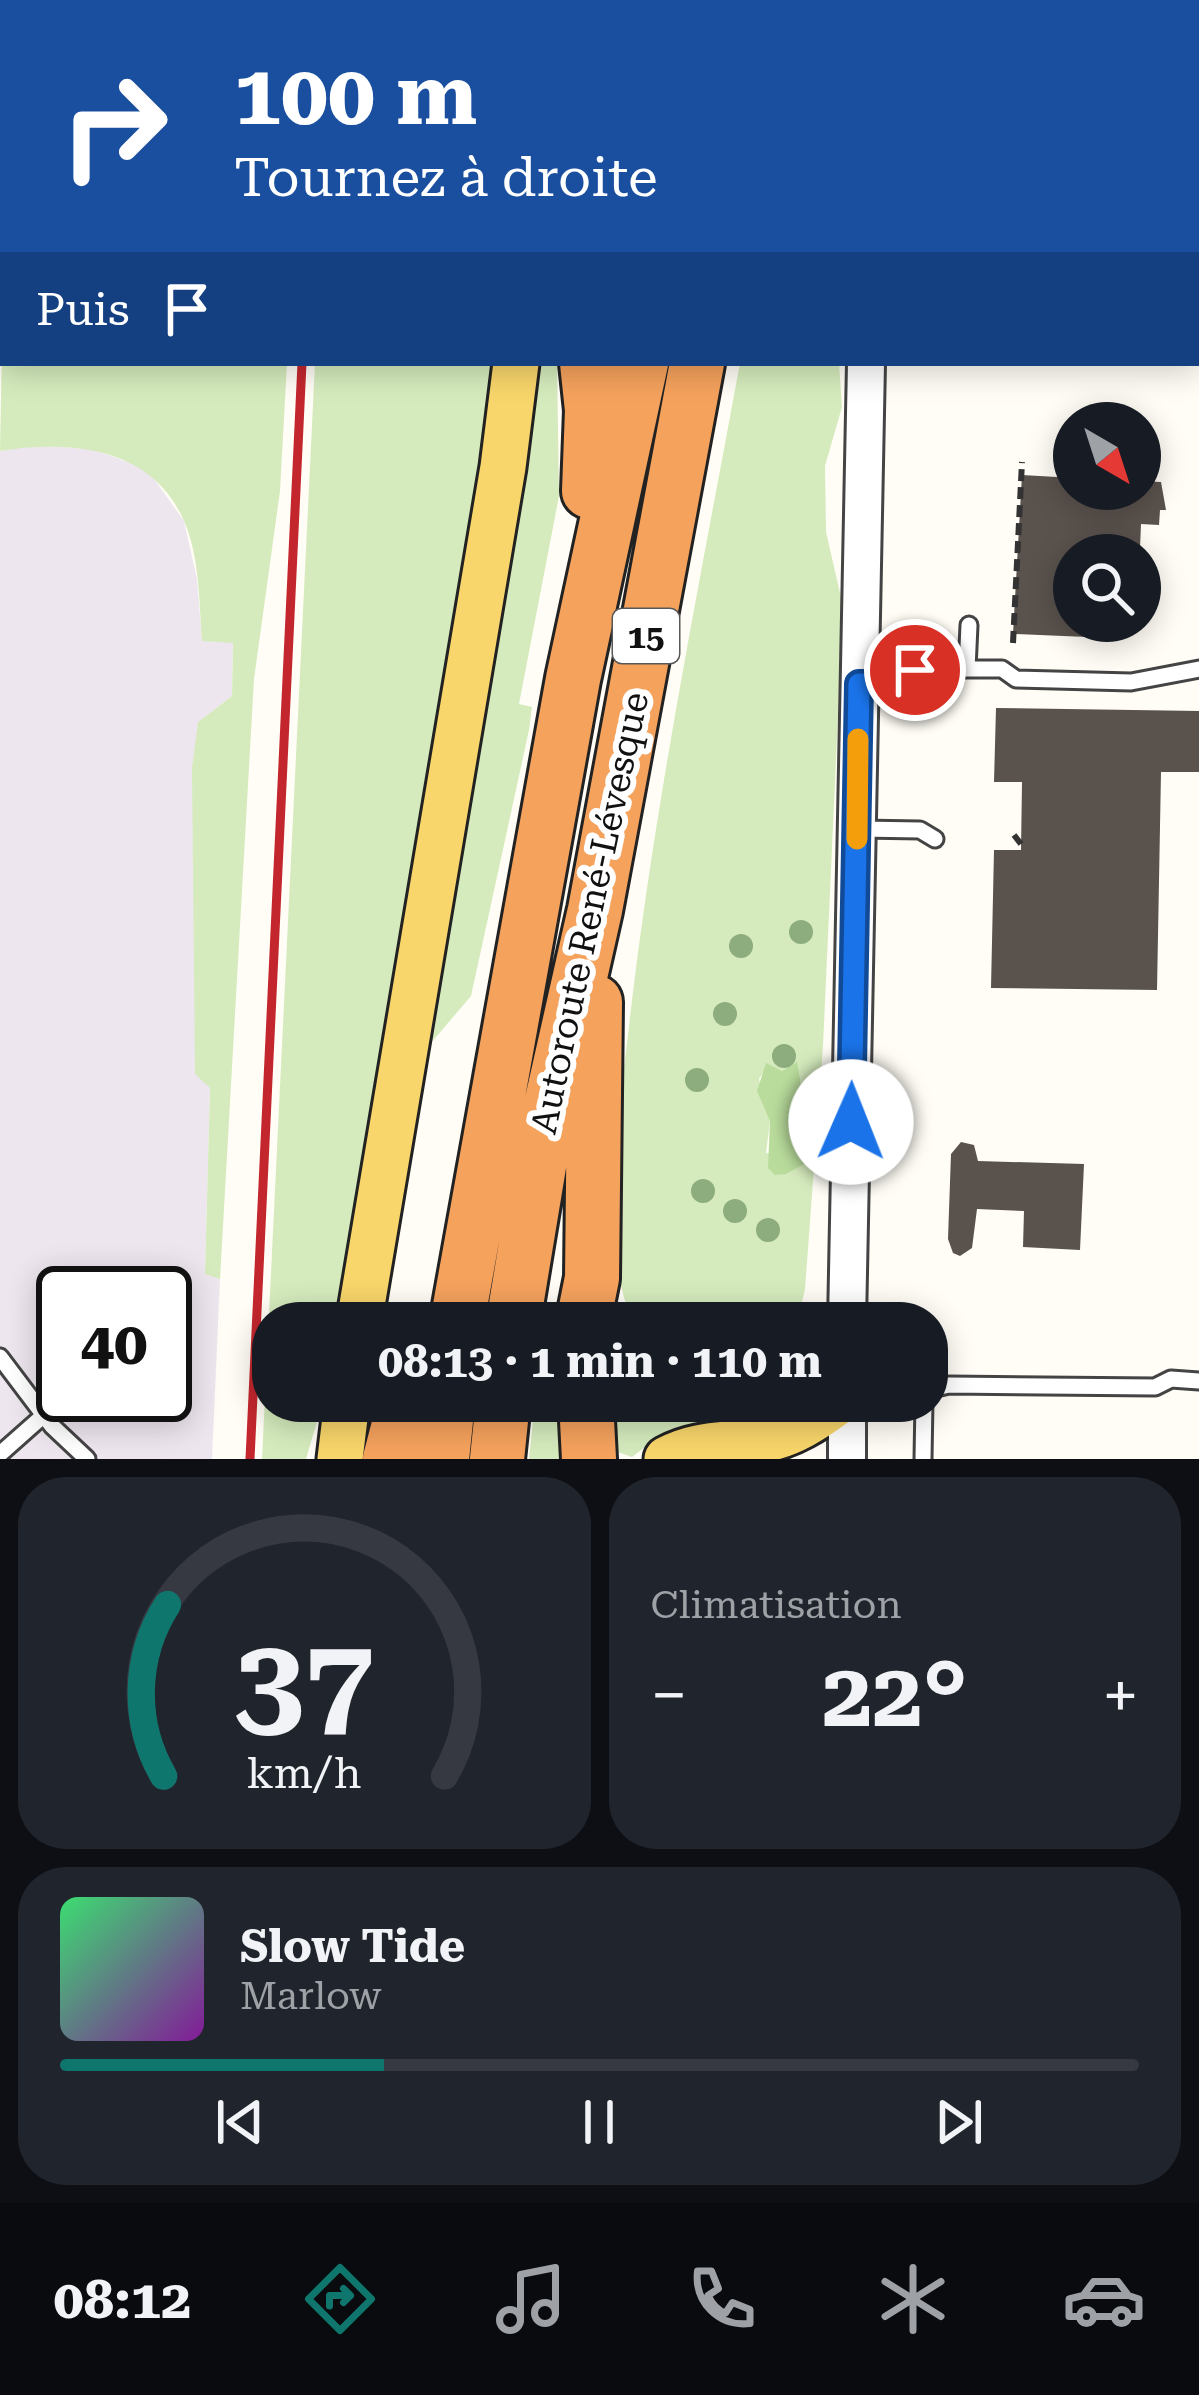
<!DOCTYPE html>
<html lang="fr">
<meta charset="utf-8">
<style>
body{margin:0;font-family:"Roboto Serif",serif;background:#20242c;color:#f1f3f6;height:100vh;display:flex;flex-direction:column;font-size:45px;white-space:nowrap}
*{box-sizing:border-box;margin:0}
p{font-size:39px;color:#9ea1a6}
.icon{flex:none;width:66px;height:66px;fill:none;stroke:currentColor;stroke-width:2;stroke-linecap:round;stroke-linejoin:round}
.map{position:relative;height:1459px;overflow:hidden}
.details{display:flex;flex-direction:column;gap:18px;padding:18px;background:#0d0f14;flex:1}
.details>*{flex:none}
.top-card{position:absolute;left:0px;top:0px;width:1200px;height:366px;box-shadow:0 6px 30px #0003;background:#1a4fa0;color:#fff;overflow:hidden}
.needle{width:78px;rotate:141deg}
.tools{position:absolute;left:1053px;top:402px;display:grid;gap:24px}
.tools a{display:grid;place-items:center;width:108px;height:108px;border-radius:50%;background:#171b24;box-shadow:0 6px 30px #0003;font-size:60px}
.speed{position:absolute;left:36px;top:1266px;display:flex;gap:24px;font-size:60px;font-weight:700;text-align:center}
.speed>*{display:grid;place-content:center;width:156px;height:156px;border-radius:50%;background:#171b24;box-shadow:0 6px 30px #0003;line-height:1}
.speed .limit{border:6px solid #111;border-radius:18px;background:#fff;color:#111}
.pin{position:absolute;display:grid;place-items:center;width:102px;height:102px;color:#fff;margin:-51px;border:6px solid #fff;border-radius:50%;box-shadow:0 3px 12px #0007}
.me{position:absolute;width:132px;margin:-66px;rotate:1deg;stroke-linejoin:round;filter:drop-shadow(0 0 9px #0008)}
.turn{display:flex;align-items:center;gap:42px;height:252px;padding:0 36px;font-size:54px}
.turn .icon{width:156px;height:156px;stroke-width:2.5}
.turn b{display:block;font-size:84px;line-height:102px}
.then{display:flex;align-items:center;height:114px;padding:0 36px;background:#0003;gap:24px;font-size:45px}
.big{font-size:90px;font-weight:700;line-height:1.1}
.details .tile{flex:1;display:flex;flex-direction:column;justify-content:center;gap:18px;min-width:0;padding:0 42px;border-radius:48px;background:#20242c}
.details .dial{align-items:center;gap:0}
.dial svg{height:312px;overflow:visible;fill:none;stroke:#363941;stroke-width:7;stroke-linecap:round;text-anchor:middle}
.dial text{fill:#f1f3f6;stroke:none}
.song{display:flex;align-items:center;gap:36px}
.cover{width:144px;height:144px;border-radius:18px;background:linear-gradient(135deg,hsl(140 70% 55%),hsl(290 70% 35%))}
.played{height:12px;border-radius:6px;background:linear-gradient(90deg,#0f766e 30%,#363941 30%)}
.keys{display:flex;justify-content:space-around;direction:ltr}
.heat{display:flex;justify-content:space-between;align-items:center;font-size:66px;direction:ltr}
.details .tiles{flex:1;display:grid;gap:18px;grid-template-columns:1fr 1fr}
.tile:last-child{grid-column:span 2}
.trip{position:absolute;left:252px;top:1302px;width:696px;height:120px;border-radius:48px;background:#171b24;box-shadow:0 6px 30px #0003;font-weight:700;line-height:120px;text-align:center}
.menu{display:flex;height:192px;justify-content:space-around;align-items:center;background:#090b0e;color:#9ea1a6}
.menu .icon{width:84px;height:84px}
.menu .active{color:#0f766e}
.menu b{font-size:54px;color:#f1f3f6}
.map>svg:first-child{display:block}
.industrial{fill:#eee6ef;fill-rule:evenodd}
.green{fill:#d5ebbd;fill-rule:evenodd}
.forest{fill:#b9dc9c}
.building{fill:#5a524d}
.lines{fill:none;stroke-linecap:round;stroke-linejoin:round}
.service-casing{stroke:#444;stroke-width:21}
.tertiary-casing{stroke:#444;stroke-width:42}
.primary-casing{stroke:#222;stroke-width:51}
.motorway-casing{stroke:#222;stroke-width:60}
.path{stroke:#333;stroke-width:6;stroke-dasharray:12 6;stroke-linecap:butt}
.service{stroke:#fff;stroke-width:15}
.tertiary{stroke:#fff;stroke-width:36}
.primary{stroke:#f9d66b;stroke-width:45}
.motorway{stroke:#f5a25d;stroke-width:54}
.rail{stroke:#c4262e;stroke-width:9}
.tree{fill:#8dad7f}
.route-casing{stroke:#114b97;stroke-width:30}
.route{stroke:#1a73e8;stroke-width:21}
.slow{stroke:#f59e0b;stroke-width:21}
.labels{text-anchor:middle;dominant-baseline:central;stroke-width:12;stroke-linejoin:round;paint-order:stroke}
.shield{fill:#fff;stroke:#585858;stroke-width:3}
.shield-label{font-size:33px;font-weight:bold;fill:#111}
.street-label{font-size:36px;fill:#111;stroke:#fff}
</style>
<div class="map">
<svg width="1199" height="1459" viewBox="0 0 1199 1459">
<rect width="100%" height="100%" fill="#fffdf5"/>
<path class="industrial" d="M30 446 89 448 147 469 184 521 197 579 202 641 233 642 232 696 198 722 210 1087 205 1273 220 1279 212 1459H0V451ZM63 1293H165V1395H63Z"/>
<path class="green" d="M3 290V363H287L280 491 254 679 220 1279 205 1274 210 1088 195 1074 192 768 198 722 232 696 233 643 202 641C199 603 200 557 184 521 152 447 71 440 0 451Z
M315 363H496L336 1323H273V1401H323L306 1459H262Z
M533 363H557L559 496 519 704 532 707 529 730 471 996 419 1057Z
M740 363H839L842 407 825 466 826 532 843 606 823 1046 805 1289 797 1323H633C596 1234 617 1128 628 1035 653 810 699 586 740 363ZM796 1063 810 1119 806 1155 766 1153 770 1121 759 1079 764 1072 782 1071Z
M535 1401H572L575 1459H529Z
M603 1401H651L695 1414V1423L662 1434 632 1457 609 1449Z"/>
<path class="forest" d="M797 1062C803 1098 811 1126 804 1164L786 1174 775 1175 768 1168 770 1121 757 1091 766 1063 782 1071Z"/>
<path class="building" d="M1022 475 1074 478V489H1140V481L1161 482 1166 510H1160L1159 525 1141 524 1140 548 1116 547 1115 555H1074V621H1112L1111 638 1013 634Z
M996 708 1199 711V772H1161L1157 990 991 988 994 850H1021L1022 782H994Z
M961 1142 974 1145 978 1161 1084 1164 1080 1250 1023 1247 1024 1211 977 1209 972 1248 960 1256 953 1253 948 1239 951 1154Z"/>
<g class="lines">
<defs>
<path id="service" d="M1018 3 1019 0
M967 669H1002L1016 679 1131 682 1199 669
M863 684H896L915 670 967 669 969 625
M860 829 920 830 935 839
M0 1357 52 1426 87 1459
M927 1390 949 1385 1155 1387 1171 1379 1199 1381
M0 1454 44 1415
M923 1459 924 1401"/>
<path id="tertiary" d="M912 3 913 0
M847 1323 866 363
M847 1401V1459"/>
<path id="primary" d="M412 0 413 3
M359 1323 503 467 516 363
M340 1459 347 1401
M667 1459C698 1442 728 1446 762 1440 791 1435 815 1419 839 1401"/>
<path id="motorway" d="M463 0 465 3
M679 3 681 0
M764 3V0
M587 363 592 410 589 491
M457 1323 573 679 641 363
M513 1323 544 1136 595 910 697 363
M583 1323 592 1278 595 1002
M586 1401 589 1459
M390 1459 405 1401
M442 1459 448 1401
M497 1459 503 1401"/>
</defs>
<use href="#service" class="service-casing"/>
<use href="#tertiary" class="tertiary-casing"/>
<use href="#primary" class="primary-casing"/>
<use href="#motorway" class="motorway-casing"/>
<path class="path" d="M1013 643 1022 462
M1014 835 1021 844"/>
<use href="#service" class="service"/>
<use href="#tertiary" class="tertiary"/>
<use href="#primary" class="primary"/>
<use href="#motorway" class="motorway"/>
<path class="rail" d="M318 3 319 0
M250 1459 302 363"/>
</g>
<g class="tree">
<circle cx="801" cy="932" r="12"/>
<circle cx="741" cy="946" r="12"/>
<circle cx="725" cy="1014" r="12"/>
<circle cx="784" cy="1056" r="12"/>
<circle cx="697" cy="1080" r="12"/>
<circle cx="703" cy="1191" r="12"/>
<circle cx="735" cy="1211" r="12"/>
<circle cx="768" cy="1230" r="12"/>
</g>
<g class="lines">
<defs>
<path id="route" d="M851 1122 859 684H896L915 670"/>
</defs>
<use href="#route" class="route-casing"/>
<use href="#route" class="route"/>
<path class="slow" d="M857 839 858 739"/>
</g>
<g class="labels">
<rect class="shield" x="613" y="609" width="66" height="54" rx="9"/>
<g class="shield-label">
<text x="646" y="636">15</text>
</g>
<g class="street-label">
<text transform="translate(590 913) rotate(-78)">Autoroute René-Lévesque</text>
</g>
</g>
</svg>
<div class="tools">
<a><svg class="needle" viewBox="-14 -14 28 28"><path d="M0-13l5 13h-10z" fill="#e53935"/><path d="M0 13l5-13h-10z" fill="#9ea1a6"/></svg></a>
<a><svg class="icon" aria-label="search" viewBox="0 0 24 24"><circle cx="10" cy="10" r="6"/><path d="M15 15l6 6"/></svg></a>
</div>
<div class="speed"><div class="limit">40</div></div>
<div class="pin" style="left:915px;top:670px;background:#d93025"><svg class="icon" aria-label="arrive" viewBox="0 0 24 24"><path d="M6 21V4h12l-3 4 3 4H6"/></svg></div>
<svg class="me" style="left:851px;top:1122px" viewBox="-20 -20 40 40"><circle r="19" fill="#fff"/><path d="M0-13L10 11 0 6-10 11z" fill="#1a73e8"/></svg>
<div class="trip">08:13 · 1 min · 110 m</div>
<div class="top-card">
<div class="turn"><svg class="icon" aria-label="right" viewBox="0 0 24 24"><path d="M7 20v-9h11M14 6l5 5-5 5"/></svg><div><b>100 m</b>Tournez à droite</div></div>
<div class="then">Puis<svg class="icon" aria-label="arrive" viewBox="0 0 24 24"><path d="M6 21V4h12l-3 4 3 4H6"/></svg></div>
</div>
</div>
<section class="details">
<div class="tiles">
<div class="tile dial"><svg viewBox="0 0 100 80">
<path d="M14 69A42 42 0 1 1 86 69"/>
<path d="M14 69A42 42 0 0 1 15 25" stroke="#0f766e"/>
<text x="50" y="56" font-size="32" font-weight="700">37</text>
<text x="50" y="72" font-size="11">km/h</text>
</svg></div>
<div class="tile"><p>Climatisation</p>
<div class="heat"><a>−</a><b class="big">22°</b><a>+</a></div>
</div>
<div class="tile">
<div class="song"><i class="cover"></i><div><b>Slow Tide</b><p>Marlow</p></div></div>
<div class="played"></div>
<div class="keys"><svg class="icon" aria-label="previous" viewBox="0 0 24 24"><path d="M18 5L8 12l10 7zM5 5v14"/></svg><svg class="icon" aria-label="pause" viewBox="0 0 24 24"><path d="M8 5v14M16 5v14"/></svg><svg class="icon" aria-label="next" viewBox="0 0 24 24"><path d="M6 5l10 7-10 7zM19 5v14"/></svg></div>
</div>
</div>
</section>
<nav class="menu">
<b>08:12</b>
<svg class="icon active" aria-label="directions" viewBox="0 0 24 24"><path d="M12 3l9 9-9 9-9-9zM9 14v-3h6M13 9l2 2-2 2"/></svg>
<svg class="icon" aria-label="music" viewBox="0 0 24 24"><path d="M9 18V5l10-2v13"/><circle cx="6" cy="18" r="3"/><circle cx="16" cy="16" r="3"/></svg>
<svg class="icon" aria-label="phone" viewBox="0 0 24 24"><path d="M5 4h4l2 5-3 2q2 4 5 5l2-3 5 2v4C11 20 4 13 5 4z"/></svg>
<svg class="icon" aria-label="climate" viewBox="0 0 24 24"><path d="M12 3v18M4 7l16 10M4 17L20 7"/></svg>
<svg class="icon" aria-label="car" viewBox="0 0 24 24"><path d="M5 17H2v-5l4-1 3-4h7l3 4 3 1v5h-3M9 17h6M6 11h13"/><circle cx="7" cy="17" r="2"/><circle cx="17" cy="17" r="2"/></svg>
</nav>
